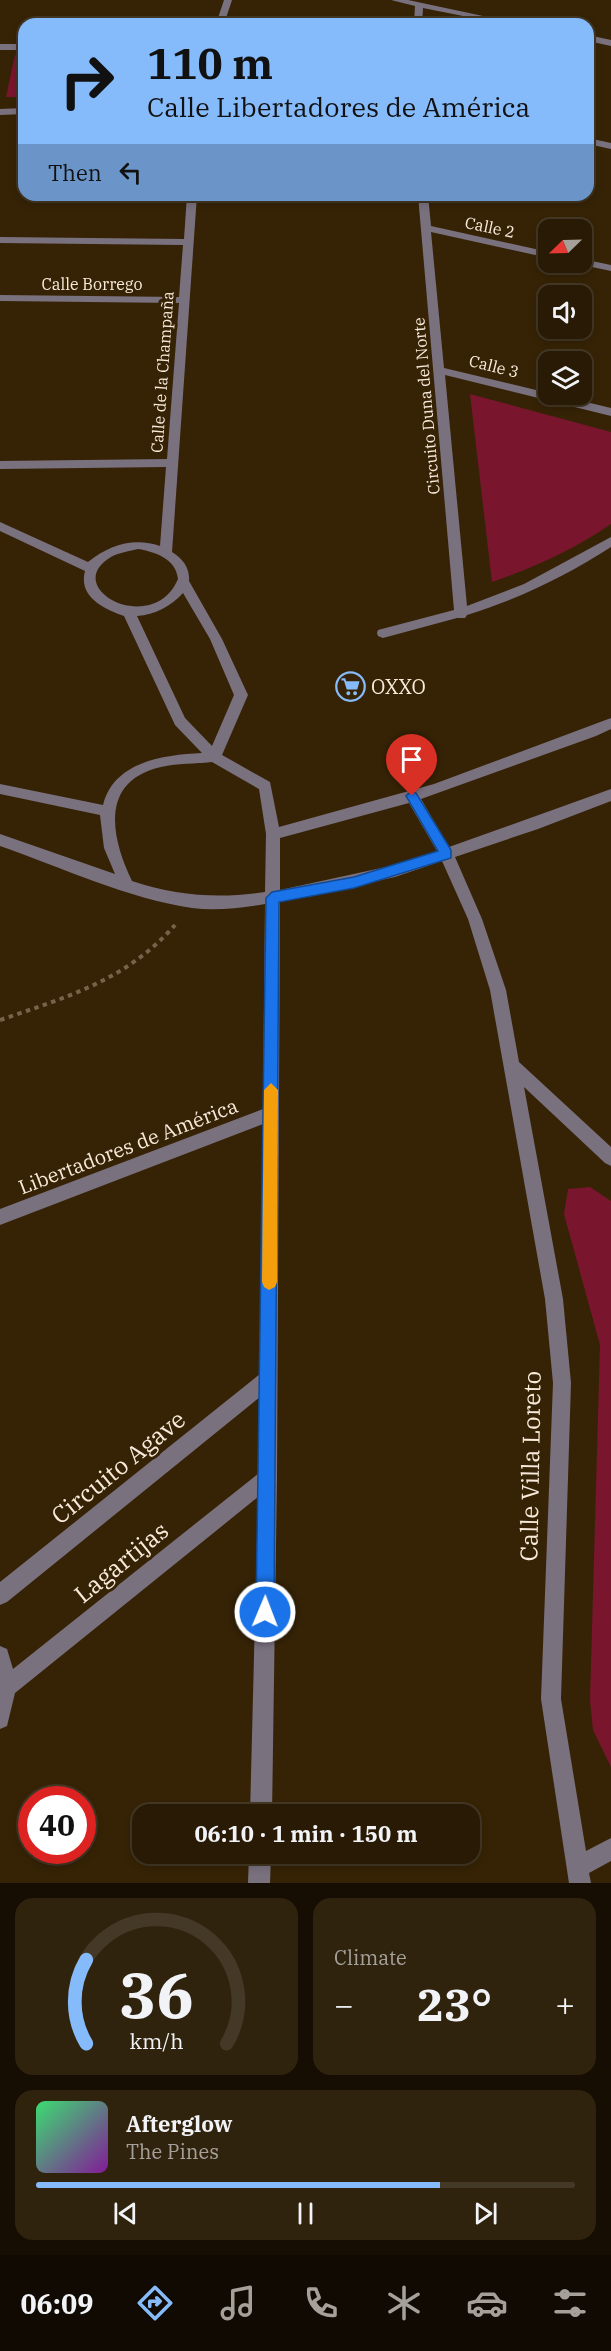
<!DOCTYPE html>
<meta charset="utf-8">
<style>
body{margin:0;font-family:"IBM Plex Serif",serif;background:#30230e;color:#f1f3f6;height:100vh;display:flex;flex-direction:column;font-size:22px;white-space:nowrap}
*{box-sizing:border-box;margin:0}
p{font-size:20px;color:#a5a19a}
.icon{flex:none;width:33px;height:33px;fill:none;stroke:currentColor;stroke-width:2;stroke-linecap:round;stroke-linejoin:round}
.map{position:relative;height:1883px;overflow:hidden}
.drawer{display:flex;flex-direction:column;gap:15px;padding:15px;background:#160e02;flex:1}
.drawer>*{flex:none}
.top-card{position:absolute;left:18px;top:18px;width:576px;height:183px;border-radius:18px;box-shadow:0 3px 9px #0003,0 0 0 2px #443826;background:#86bbfb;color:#111;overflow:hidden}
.needle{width:39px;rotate:247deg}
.tools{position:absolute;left:538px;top:219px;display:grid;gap:12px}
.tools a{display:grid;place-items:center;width:54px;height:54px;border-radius:12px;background:#281a04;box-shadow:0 3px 9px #0003,0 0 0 2px #443826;font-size:30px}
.speed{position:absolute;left:18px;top:1786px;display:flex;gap:12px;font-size:30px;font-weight:700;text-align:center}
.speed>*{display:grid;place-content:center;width:78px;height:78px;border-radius:50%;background:#281a04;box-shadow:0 3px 9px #0003,0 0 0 2px #443826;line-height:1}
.speed .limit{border:9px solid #d22;background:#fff;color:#111}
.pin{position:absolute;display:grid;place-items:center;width:51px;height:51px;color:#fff;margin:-62px -26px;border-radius:50% 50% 50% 0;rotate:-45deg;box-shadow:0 0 6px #0007}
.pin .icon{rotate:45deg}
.me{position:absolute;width:66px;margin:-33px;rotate:1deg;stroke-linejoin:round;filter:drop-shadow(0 0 4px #0008)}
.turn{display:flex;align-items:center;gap:21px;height:126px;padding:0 30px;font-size:27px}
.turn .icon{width:78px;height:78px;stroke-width:2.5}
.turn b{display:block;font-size:42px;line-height:51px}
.then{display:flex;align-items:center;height:57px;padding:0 30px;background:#0003;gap:12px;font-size:22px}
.big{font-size:45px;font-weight:800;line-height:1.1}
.drawer .card{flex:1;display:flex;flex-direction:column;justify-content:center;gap:9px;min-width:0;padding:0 21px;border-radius:18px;background:#30230e}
.drawer .dial{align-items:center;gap:0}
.dial svg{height:156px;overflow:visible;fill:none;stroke:#443826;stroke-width:7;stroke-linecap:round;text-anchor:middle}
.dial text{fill:#f1f3f6;stroke:none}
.song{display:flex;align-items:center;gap:18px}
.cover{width:72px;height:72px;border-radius:9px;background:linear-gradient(135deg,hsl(140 70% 55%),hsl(290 70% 35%))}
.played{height:6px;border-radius:3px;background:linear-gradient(90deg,#86bbfb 75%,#443826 75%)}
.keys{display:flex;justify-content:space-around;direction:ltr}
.heat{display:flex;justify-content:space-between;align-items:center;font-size:33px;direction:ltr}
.drawer .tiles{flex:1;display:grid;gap:15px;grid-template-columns:1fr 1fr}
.card:last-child{grid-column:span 2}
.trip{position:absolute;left:132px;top:1804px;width:348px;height:60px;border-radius:18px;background:#281a04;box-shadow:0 3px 9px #0003,0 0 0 2px #443826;font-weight:800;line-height:60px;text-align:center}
.dock{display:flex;height:96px;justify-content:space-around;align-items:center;background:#100a02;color:#a5a19a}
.dock .icon{width:42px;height:42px}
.dock .selected{color:#86bbfb}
.dock b{font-size:27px;color:#f1f3f6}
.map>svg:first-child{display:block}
.green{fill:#79162d}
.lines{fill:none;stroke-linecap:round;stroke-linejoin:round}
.path{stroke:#75644b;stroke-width:4;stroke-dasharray:4.5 4.5;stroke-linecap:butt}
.minor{fill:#7a717f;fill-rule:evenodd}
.route{fill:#1a73e8;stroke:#114b97;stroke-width:1.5}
.slow{fill:#f59e0b}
.labels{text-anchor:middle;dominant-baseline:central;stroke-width:6;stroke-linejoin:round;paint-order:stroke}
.far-street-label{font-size:16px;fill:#f8ebdb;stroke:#362306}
.poi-label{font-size:20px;fill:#f8ebdb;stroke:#362306;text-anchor:start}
.street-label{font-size:20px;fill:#f8ebdb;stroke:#362306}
.near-street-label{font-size:24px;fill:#f8ebdb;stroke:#362306}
</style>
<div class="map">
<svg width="611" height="1883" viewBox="0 0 611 1883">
<rect width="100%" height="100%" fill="#362306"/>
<path class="green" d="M15 55H24V97H6Z
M470 394 611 432V524C573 550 535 567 492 582Z
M590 1187 611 1201V1767L593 1730 590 1700 600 1345 564 1214 568 1189Z"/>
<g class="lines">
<path class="path" d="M0 1020C67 997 127 980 175 925"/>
<path class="minor" d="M224 0H232L224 24H216Z
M391 0H408L520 24H503L423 8 422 24H414L415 6Z
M588 35 611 40V46L588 41Z
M0 44H24V50H0Z
M24 108V114L0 115V109Z
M588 138 611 143V149L588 144Z
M187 195H197L172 552C183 559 190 568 189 581L222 639 248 695 222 755 270 782 279 827 434 784 611 718V729L596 736 421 799 449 847 611 789V801L538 829 455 857 482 919 506 990 519 1062 611 1147V1166L605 1163 524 1087 563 1299 571 1383 561 1699 586 1851 611 1838V1861L589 1873 591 1883H569L541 1699 553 1383 545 1299 490 990 468 919 442 861 395 877 280 902 277 1477 272 1815H250L258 1497 15 1693 7 1726 0 1729V1646L7 1649 13 1669 259 1473 260 1397 7 1602 0 1605V1582L260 1374 263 1124 0 1225V1209L263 1109 265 904C241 908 216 911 192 908 129 899 60 867 0 846V834L115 874 104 848 100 815 0 794V784L103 805C114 761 164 755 202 753L175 725 124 616C104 609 78 597 85 571L0 531V522L88 562C109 545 134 537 160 546L166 467 0 469V461L167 459 179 303 0 301V295L179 297 183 245 0 243V237L184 239ZM138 549C156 552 176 559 178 579 153 638 59 588 111 557 118 553 130 551 138 549ZM183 593 210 639 234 695 212 746 185 718 137 616C155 615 171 606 183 593ZM212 762 259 789 266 834 265 892C219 899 177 896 132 881 111 838 99 781 161 767 178 763 195 764 212 762ZM409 803 437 851 395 865 280 890V838Z
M418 195H428L431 226 549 252V258L431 232 444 368 611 408V416L445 375 467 606 524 584 611 537V547C566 576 519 599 467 615L465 618H457L383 638 378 636 377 633 378 630 454 610Z
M582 259 611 265V271L578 264 577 262H582Z
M249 1854H271L270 1883H248Z"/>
</g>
<path class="route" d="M412 791 416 793 451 850V858L354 888 279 902 274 1612 272 1618 265 1621 259 1618 256 1612 266 898 272 892 354 877 438 851 406 796Z"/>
<path class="slow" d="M271 1083 278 1090 277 1282 275 1287 269 1290 264 1287 262 1282 264 1090Z"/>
<defs>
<symbol id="supermarket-ring" viewBox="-11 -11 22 22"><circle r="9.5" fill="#362306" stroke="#86bbfb" stroke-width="1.5"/><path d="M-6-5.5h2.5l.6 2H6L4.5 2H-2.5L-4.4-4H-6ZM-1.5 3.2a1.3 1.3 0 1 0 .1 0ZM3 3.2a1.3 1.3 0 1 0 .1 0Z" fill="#86bbfb"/></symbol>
</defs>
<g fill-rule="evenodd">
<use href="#supermarket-ring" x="334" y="670" width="33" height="33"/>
</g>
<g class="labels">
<g class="far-street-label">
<text transform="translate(490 227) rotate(12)">Calle 2</text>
<text x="92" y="284">Calle Borrego</text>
<text transform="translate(494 366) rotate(14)">Calle 3</text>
<text transform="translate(162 372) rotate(-86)">Calle de la Champaña</text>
<text transform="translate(426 406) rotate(-95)">Circuito Duna del Norte</text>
</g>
<g class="poi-label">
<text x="371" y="686">OXXO</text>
</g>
<g class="street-label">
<text transform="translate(128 1146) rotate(-21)">Libertadores de América</text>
</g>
<g class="near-street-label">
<text transform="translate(530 1466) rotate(-89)">Calle Villa Loreto</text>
<text transform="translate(118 1467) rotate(-39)">Circuito Agave</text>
<text transform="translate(121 1562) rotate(-39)">Lagartijas</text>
</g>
</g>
</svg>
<div class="tools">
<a><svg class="needle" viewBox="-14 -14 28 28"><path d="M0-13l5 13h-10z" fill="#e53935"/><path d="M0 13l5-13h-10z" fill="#a5a19a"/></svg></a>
<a><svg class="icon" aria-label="sound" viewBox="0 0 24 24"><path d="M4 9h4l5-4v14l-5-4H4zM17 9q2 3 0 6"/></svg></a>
<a><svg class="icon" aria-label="layers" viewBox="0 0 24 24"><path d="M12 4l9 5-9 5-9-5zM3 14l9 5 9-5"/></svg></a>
</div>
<div class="speed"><div class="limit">40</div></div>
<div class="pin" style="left:412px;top:796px;background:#d93025"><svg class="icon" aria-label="arrive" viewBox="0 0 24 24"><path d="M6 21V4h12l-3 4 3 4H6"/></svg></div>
<svg class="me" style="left:265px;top:1612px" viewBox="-20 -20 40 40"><circle r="17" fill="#1a73e8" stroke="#fff" stroke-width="3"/><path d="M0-11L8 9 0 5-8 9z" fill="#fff"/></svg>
<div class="trip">06:10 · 1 min · 150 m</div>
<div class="top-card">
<div class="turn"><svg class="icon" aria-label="right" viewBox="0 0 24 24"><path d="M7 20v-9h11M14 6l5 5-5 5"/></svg><div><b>110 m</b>Calle Libertadores de América</div></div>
<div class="then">Then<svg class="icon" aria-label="left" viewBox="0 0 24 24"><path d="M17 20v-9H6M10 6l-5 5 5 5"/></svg></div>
</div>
</div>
<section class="drawer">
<div class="tiles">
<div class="card dial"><svg viewBox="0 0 100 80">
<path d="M14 69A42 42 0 1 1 86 69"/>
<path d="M14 69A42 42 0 0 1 14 26" stroke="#86bbfb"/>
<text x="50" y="56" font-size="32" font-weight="700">36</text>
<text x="50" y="72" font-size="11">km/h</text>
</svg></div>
<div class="card"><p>Climate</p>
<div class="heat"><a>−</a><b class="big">23°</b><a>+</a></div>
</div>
<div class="card">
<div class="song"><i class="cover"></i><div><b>Afterglow</b><p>The Pines</p></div></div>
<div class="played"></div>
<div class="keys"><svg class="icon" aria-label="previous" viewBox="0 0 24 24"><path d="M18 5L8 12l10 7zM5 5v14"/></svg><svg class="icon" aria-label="pause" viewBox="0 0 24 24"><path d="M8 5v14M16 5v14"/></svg><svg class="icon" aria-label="next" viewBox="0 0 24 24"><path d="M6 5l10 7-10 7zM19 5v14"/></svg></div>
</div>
</div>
</section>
<nav class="dock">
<b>06:09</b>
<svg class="icon selected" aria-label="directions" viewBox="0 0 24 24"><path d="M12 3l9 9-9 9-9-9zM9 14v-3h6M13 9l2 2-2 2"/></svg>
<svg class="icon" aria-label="music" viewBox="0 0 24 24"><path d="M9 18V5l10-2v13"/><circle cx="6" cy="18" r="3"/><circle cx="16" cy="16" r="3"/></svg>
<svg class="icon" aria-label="phone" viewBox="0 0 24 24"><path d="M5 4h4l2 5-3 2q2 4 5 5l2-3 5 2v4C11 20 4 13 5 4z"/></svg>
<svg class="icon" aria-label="climate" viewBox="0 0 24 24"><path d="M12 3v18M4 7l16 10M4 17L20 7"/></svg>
<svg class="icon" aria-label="car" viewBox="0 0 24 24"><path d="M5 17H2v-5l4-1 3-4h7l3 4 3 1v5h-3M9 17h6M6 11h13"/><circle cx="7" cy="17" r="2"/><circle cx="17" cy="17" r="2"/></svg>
<svg class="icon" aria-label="filters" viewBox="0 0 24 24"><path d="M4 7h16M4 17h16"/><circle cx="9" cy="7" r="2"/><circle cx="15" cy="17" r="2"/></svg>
</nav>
